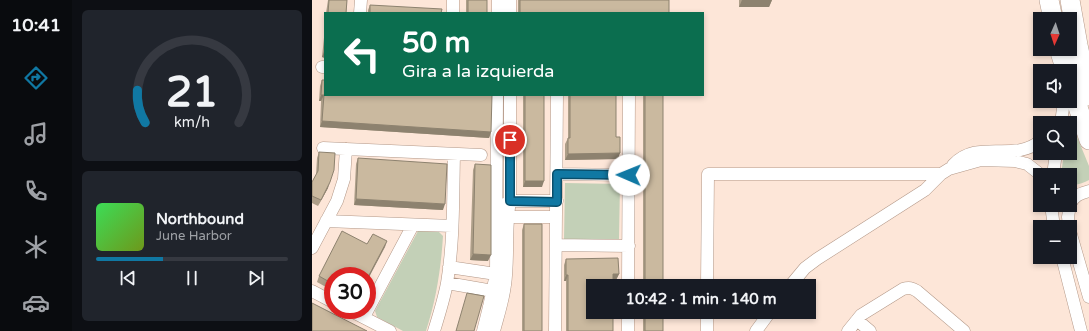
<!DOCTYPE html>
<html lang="es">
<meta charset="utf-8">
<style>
body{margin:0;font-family:"Varela Round",sans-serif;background:#20242c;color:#f1f3f6;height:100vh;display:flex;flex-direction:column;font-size:15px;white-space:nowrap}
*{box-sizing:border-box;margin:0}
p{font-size:13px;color:#9ea1a6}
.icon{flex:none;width:22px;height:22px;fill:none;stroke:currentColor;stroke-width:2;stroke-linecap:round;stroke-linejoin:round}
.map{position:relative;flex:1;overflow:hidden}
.drawer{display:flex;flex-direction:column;gap:10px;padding:10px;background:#0d0f14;width:240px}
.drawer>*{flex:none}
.top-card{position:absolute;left:12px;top:12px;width:380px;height:84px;border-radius:0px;box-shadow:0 2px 6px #0003;background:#0b6e4f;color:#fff;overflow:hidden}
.needle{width:26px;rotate:183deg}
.buttons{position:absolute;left:721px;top:12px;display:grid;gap:8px}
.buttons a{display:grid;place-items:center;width:44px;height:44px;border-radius:0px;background:#171b24;box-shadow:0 2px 6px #0003;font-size:20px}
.speed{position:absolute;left:12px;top:267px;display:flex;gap:8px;font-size:20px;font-weight:700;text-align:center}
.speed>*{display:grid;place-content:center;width:52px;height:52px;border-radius:50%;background:#171b24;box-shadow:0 2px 6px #0003;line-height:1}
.speed .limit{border:6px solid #d22;background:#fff;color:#111}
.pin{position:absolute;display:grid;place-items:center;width:34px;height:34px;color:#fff;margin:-17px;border:2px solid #fff;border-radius:50%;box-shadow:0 1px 4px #0007}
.me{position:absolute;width:44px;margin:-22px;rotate:271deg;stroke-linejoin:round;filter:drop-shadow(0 0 3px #0008)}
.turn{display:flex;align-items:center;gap:14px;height:84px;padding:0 12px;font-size:18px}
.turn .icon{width:52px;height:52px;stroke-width:2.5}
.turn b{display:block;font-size:28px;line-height:34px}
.drawer .widget{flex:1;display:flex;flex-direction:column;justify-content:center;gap:6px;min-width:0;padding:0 14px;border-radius:6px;background:#20242c}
.drawer .dial{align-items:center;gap:0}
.dial svg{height:104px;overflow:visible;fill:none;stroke:#363941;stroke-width:7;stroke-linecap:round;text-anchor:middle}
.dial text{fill:#f1f3f6;stroke:none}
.song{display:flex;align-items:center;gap:12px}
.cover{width:48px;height:48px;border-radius:6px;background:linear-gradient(135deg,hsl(130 70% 55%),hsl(80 70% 35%))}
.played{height:4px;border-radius:2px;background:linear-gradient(90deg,#1078a3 35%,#363941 35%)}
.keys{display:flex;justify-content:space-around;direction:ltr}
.trip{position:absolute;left:274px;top:279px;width:230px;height:40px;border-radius:0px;background:#171b24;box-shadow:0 2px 6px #0003;font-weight:700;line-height:40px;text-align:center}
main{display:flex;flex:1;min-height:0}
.tab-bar{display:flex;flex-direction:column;width:72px;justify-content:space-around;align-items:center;background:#090b0e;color:#9ea1a6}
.tab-bar .icon{width:28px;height:28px}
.tab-bar .selected{color:#1078a3}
.tab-bar b{font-size:18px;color:#f1f3f6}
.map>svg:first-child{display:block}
.green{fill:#c3d0b7}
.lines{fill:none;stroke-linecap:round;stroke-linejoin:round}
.street-casing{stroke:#b39888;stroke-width:13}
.primary-casing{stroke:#b39888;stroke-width:20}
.street{stroke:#fff;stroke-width:12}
.primary{stroke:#fff;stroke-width:19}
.wall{fill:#ae9f89}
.shaded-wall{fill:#8d826f}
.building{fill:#cab99f;stroke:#8d826f}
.route-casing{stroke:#0a4e6a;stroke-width:10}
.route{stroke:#1078a3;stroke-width:7}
</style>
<main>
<nav class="tab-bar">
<b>10:41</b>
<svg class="icon selected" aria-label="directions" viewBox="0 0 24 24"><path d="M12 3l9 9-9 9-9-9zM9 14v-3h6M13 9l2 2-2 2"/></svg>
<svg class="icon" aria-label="music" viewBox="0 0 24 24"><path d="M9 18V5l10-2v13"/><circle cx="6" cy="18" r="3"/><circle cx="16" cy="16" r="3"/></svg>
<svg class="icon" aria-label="phone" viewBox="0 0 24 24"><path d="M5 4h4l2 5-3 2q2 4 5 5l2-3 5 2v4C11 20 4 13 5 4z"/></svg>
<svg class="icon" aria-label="climate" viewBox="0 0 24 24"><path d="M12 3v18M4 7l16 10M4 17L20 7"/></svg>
<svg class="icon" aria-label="car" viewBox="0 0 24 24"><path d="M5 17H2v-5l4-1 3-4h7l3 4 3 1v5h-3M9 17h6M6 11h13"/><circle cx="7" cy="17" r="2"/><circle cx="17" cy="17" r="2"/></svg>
</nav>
<section class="drawer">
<div class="widget dial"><svg viewBox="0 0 100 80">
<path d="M14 69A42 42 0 1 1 86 69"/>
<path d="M14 69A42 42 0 0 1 8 44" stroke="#1078a3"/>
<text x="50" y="56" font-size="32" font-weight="700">21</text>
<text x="50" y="72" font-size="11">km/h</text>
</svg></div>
<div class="widget">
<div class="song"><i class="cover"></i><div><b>Northbound</b><p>June Harbor</p></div></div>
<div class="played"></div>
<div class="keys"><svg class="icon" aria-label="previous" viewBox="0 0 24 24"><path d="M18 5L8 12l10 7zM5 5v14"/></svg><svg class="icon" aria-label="pause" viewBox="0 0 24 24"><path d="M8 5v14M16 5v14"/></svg><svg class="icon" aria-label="next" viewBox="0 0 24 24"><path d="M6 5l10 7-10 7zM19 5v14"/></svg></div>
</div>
</section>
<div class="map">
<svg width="777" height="331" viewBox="0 0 777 331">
<rect width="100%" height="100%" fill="#fde6d8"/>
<path class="green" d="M759 122 777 166V180C771 183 764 186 758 184V175H749L752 153H758V123H757Z
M253 183 308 184 307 239H252Z
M106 231 127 232 131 236C129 269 124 300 114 331H91L65 317 63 311Z"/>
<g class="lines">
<defs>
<path id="street" d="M48 13 49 0
M141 13V0
M186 13V0
M198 13V0
M10 67H13
M749 123 752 101
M11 148 169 155
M641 165C666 138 702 163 728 141
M245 174 317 175
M741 175 744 153
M758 204C762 196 768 193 777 191
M739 205 742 227
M244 217H195L185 209 198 201H245
M14 221 140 226
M757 227 756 217 758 205
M758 231 777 297
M244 245 317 246
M0 248 25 201 32 179 34 149
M750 257 769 331
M135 283 181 291 193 285 184 274 137 267
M316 286 317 95
M395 286 396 174H629
M478 286 493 268 505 259 613 190 629 174 637 169 669 160 703 161 715 164 729 175
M0 291 21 302
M37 310 78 331
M52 317 101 225
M545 320 558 331
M122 331C127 315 132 299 135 283 142 241 141 197 142 154
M171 331 177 307 184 274 185 95
M182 331C186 316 191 301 193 285 197 257 193 229 198 201V95
M243 331 245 95
M316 331V312
M395 331V312
M444 331 458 312
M536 331 549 315 591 289C597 287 600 288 605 291L652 331"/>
<path id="primary" d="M737 0 741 19
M758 0 766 45 777 96
M747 49 754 71
M758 83 777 140"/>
</defs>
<use href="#street" class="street-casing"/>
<use href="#primary" class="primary-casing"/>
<use href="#street" class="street"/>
<use href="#primary" class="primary"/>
</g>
<path class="wall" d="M16 0H35L34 13H14Z
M154 0H175V13H154Z
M206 0H357V13H206Z
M427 0H460L457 7H427Z
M58 5 129 13H56V10Z
M13 28V58L10 57Z
M10 80 179 132 177 138 8 127 9 101H7L8 86Z
M211 95H232L230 187H211Z
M256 95H304V137L306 159 253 160V144L256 138Z
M331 95H351V286H331Z
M7 152 16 188 6 206 0 203V182L4 175 5 158Z
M46 158 131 210 42 205 44 164Z
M163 164 176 261 158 260 161 170Z
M212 224 230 331H210V230Z
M73 247 21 276V291L5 282 7 276Z
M254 259 307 274 304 280H301V331H254V281H252V265Z
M331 312H351V331H331Z"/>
<path class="shaded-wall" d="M430 0H460L457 7H427Z
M12 52H13V58L10 57Z
M9 95H12L9 101H7Z
M10 121 179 132 177 138 8 127Z
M308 153 306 159 253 160 256 154Z
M213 181H232L230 187H211Z
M18 182 16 188 6 206Z
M44 199 133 204 131 210 42 205Z
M75 241 73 247 55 281V279Z
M161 254 179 255 176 261 158 260Z
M301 274H307L304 280H299Z
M254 275H256L254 281H252Z"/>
<path class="building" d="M17 0H35L34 13H16Z
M156 0H175V13H156Z
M208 0H357V13H208Z
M58 5 130 9 129 13H58Z
M10 80H13V95H180L179 132 10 121 12 95H9Z
M213 95H232V181H213Z
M258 95H304V137H308V153L256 154V138H258Z
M333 95H351V286H333Z
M7 152 23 153 22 170 18 182 9 200 0 196V182L6 171Z
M46 158 135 164 133 204 44 199Z
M163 164 179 165V255L161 254Z
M212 224H230V331H212Z
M30 231 55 244 61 234 75 241 55 279V276H21V284L7 276Z
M306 258 307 274H301V286H281V312H301V331H256V275H254V259Z
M155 293 172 296 162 331H144Z
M0 303 55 331H0Z
M333 312H351V331H333Z"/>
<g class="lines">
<defs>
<path id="route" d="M198 140V201L245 202V174L317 175"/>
</defs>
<use href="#route" class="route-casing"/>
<use href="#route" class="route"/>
</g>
</svg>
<div class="buttons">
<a><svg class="needle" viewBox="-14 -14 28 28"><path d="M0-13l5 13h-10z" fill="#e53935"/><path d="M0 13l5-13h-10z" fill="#9ea1a6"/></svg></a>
<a><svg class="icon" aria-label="sound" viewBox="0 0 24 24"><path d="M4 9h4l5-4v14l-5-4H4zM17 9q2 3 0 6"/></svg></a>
<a><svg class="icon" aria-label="search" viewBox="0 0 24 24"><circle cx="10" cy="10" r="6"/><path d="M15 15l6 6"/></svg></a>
<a>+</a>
<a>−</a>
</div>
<div class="speed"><div class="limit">30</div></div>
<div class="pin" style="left:198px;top:140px;background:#d93025"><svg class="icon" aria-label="arrive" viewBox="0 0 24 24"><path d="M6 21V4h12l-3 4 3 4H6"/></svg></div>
<svg class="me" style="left:317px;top:175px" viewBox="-20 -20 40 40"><circle r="19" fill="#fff"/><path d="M0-13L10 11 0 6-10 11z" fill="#1078a3"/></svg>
<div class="trip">10:42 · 1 min · 140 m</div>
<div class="top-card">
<div class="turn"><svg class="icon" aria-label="left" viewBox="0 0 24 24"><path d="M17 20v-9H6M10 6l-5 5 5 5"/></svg><div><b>50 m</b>Gira a la izquierda</div></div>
</div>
</div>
</main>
